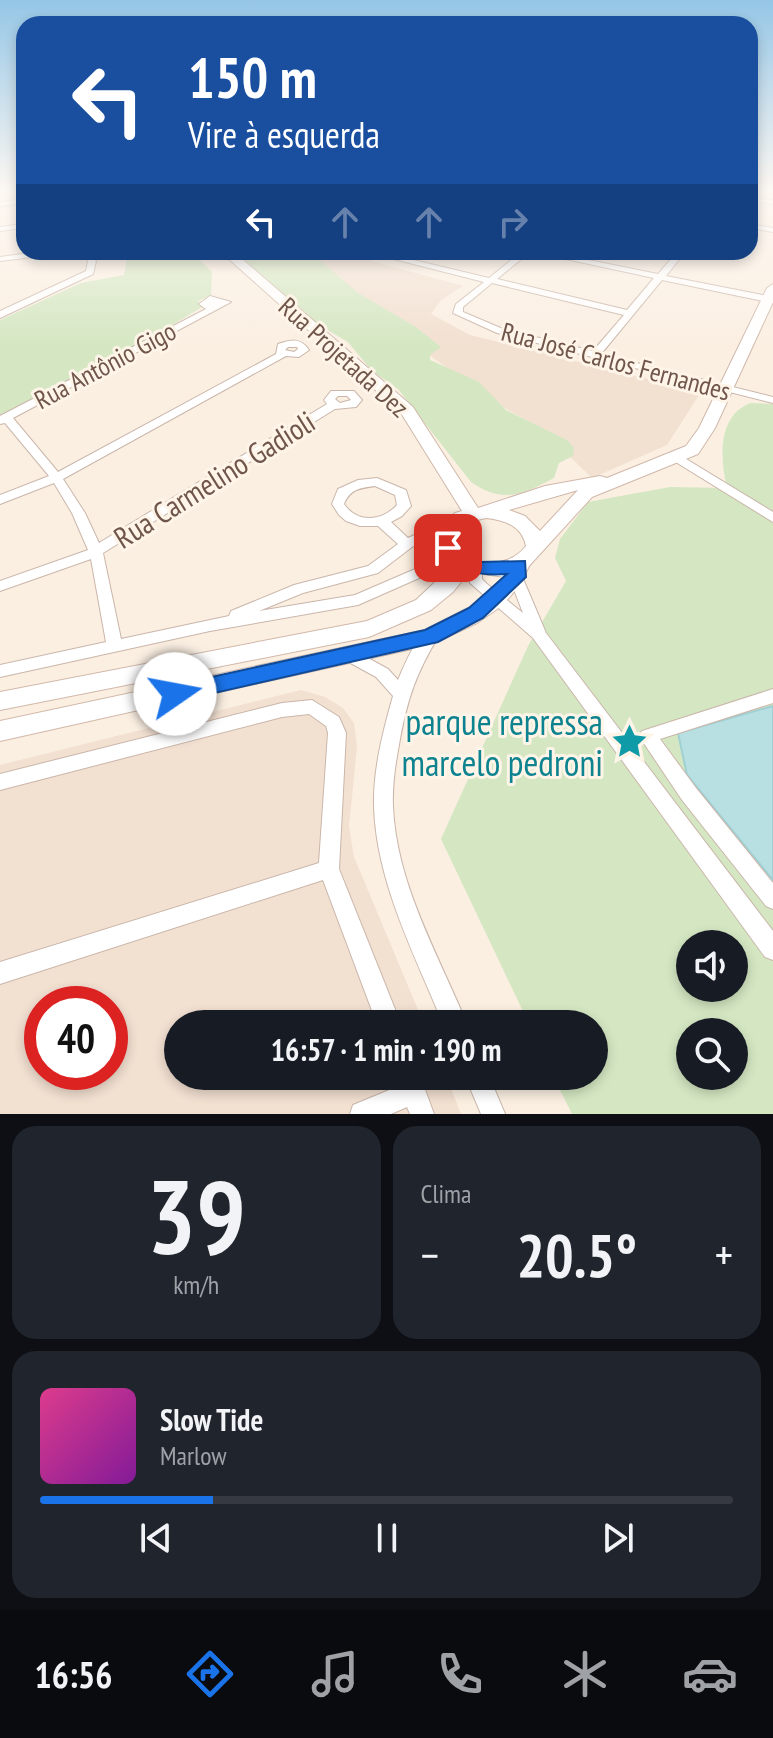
<!DOCTYPE html>
<html lang="pt">
<meta charset="utf-8">
<style>
body{margin:0;font-family:"PT Sans Narrow",sans-serif;background:#20242c;color:#f1f3f6;height:100vh;display:flex;flex-direction:column;font-size:30px;white-space:nowrap}
*{box-sizing:border-box;margin:0}
p{font-size:26px;color:#9ea1a6}
.icon{flex:none;width:44px;height:44px;fill:none;stroke:currentColor;stroke-width:2;stroke-linecap:round;stroke-linejoin:round}
.map{position:relative;height:1114px;overflow:hidden}
.side{display:flex;flex-direction:column;gap:12px;padding:12px;background:#0d0f14;flex:1}
.side>*{flex:none}
.hud{position:absolute;left:16px;top:16px;width:742px;height:244px;border-radius:24px;box-shadow:0 4px 12px #0003;background:#1a4fa0;color:#fff;overflow:hidden}
.tools{position:absolute;left:676px;top:930px;display:grid;gap:16px}
.tools a{display:grid;place-items:center;width:72px;height:72px;border-radius:50%;background:#171b24;box-shadow:0 4px 12px #0003;font-size:40px}
.speed{position:absolute;left:24px;top:986px;display:flex;gap:16px;font-size:40px;font-weight:700;text-align:center}
.speed>*{display:grid;place-content:center;width:104px;height:104px;border-radius:50%;background:#171b24;box-shadow:0 4px 12px #0003;line-height:1}
.speed .limit{border:12px solid #d22;background:#fff;color:#111}
.pin{position:absolute;display:grid;place-items:center;width:68px;height:68px;color:#fff;margin:-34px;border-radius:16px;box-shadow:0 4px 12px #0006}
.me{position:absolute;width:88px;margin:-44px;rotate:78deg;stroke-linejoin:round;filter:drop-shadow(0 0 6px #0008)}
.turn{display:flex;align-items:center;gap:28px;height:168px;padding:0 40px;font-size:36px}
.turn .icon{width:104px;height:104px;stroke-width:2.5}
.turn b{display:block;font-size:56px;line-height:68px}
.lanes{display:flex;align-items:center;height:76px;padding:0 40px;background:#0003;justify-content:center;gap:40px;direction:ltr}
.lanes .off{opacity:.35}
.big{font-size:60px;font-weight:700;line-height:1.1}
.side .widget{flex:1;display:flex;flex-direction:column;justify-content:center;gap:12px;min-width:0;padding:0 28px;border-radius:24px;background:#20242c}
.side .dial{align-items:center;gap:0}
.dial b{font-size:104px;line-height:1}
.song{display:flex;align-items:center;gap:24px}
.cover{width:96px;height:96px;border-radius:12px;background:linear-gradient(135deg,hsl(330 70% 55%),hsl(290 70% 35%))}
.played{height:8px;border-radius:4px;background:linear-gradient(90deg,#1a73e8 25%,#363941 25%)}
.keys{display:flex;justify-content:space-around;direction:ltr}
.heat{display:flex;justify-content:space-between;align-items:center;font-size:44px;direction:ltr}
.side .tiles{flex:1;display:grid;gap:12px;grid-template-columns:1fr 1fr}
.widget:last-child{grid-column:span 2}
.trip{position:absolute;left:164px;top:1010px;width:444px;height:80px;border-radius:40px;background:#171b24;box-shadow:0 4px 12px #0003;font-weight:700;line-height:80px;text-align:center}
.menu{display:flex;height:128px;justify-content:space-around;align-items:center;background:#090b0e;color:#9ea1a6}
.menu .icon{width:56px;height:56px}
.menu .selected{color:#1a73e8}
.menu b{font-size:36px;color:#f1f3f6}
.map>svg:first-child{display:block}
.residential{fill:#f2e0d1;fill-rule:evenodd}
.green{fill:#d4e7c2;fill-rule:evenodd}
.water{fill:#b8e0e2;stroke:#9fd0d4;stroke-width:2}
.lines{fill:none;stroke-linecap:round;stroke-linejoin:round}
.street-casing{stroke:#cab6aa;stroke-width:2}
.secondary-casing{stroke:#d0b8aa;stroke-width:2}
.street{fill:#fff;fill-rule:evenodd}
.secondary{fill:#fff;fill-rule:evenodd}
.route{fill:#1a73e8;stroke:#114b97;stroke-width:2}
.labels{text-anchor:middle;dominant-baseline:central;stroke-width:6;stroke-linejoin:round;paint-order:stroke}
.far-street-label{font-size:26px;fill:#70554a;stroke:#fef4e8}
.street-label{font-size:30px;fill:#70554a;stroke:#fef4e8}
.near-culture-label{font-size:36px;fill:#0d838f;stroke:#fef4e8;text-anchor:end}
</style>
<div class="map">
<svg width="773" height="1114" viewBox="0 0 773 1114">
<rect width="100%" height="100%" fill="#fbefe2"/>
<path class="residential" d="M290 252H339L463 286 441 300 431 314 470 335 701 392 667 445 592 478 539 427 489 399Z
M301 690 325 697 343 708 354 723 357 747 349 826 354 857 424 1024H178V1076H446L461 1114H0V765ZM42 1004H110V1072H42Z"/>
<path class="green" d="M166 252 193 254 212 272 211 295 198 301 202 307 154 336 0 415V320L81 283 124 275 127 258Z
M236 252H310L358 293 416 327 441 347 430 355V360L479 382 506 410 567 440 574 448 573 456 559 463 554 478C522 495 503 504 471 482L398 389 372 371 348 342 314 322Z
M751 403 773 404V1114H572L553 1076H594V1024H529L441 839 528 646 566 581 555 558 560 539 588 502 670 487 727 488C720 459 717 415 751 403ZM690 944H734V988H690ZM690 1032H734V1076H690Z"/>
<path class="water" d="M773 706V880L687 775 678 733Z"/>
<g class="lines">
<defs>
<path id="street" d="M750 197 773 200V204L750 201Z
M24 199V203L0 206V202Z
M24 224V228L0 231V227Z
M750 224 773 228V232L750 228Z
M37 252H61L57 254 0 261V257Z
M82 252H90L96 261 93 274 0 318V311L86 271 88 261Z
M366 252H380L489 278 521 252H530L497 279 627 310 654 278 533 252H549L658 274 677 252H685L666 276 773 297V303L662 280 601 354 773 397V403L497 333 453 313 456 304 484 282ZM492 283 624 315 593 351 503 329 463 312V307Z
M210 296 231 302 13 418 58 472 276 354 278 344C291 340 300 337 309 350L299 357 286 356 63 479 85 513 99 543 327 404 324 400 331 391H354L362 400 356 407 335 409 103 553 121 639 229 616 231 611 294 585 368 566 398 544 378 526H360L346 521 339 515 332 504 338 489 358 480 377 478 406 490 411 506 402 516 391 522 408 538 447 520H457L459 523 412 547 378 573 303 593 259 611 355 595 450 554 455 552 462 557 460 560 358 605 210 631 0 677V665L106 642 91 559 0 591V581L88 550 72 513 54 483 0 504V495L49 476 5 423 0 424V416L206 309 199 304ZM288 347H297L298 349 294 352 285 350ZM338 396H347L351 400 340 403 335 399ZM375 486 395 495 397 505C382 521 358 524 344 504 350 489 360 488 375 486Z
M678 454 773 512V522L674 461 672 458Z
M475 562 482 567V579L487 584 523 613 509 577 511 574H521L546 633 773 931V960L765 957 533 638 470 583 468 567Z
M430 631 435 633 438 637C416 674 408 697 400 739 396 761 392 783 393 806 396 883 438 954 467 1024H443C415 955 376 882 374 806 373 770 383 731 393 696L376 677 345 660 343 656 345 652H357L388 669 398 680C405 664 414 639 430 631Z
M773 689V703L660 739 696 788 773 883V909L766 906 682 800 639 736 642 731Z
M312 700 339 717 346 733 339 869 401 1024H377L323 880 0 984V962L319 863 328 733 326 726 309 714 282 717 0 790V774L282 703Z
M396 1076H420L434 1114H410L407 1107 391 1114H350L353 1105 399 1086Z
M465 1076H489L505 1114H481Z"/>
<path id="secondary" d="M221 252H234L413 407 478 508 545 486 600 476 607 478 686 446 699 428 767 288 773 284V302L715 428 698 454 592 497 529 566 521 583 503 605 477 623 430 645 0 741V721L425 630 476 604 505 577 469 572 453 592 431 610 369 637 0 710V692L367 621 416 600 453 565 438 546 437 531 455 513 462 511 401 413ZM578 490 540 531 525 516 509 510ZM486 518C505 520 522 526 526 546 506 572 459 569 457 533L468 522Z"/>
</defs>
<use href="#street" class="street-casing"/>
<use href="#secondary" class="secondary-casing"/>
<use href="#street" class="street"/>
<use href="#secondary" class="secondary"/>
</g>
<linearGradient id="sky" x2="0" y2="1"><stop stop-color="#95c6e6"/><stop offset="0.55" stop-color="#fdf8f2"/><stop offset="1" stop-color="#fdf8f2" stop-opacity="0"/></linearGradient>
<rect width="773" height="348" fill="url(#sky)"/>
<path class="route" d="M448 543 480 562 525 561 526 577 483 618 438 642 175 702 168 700 165 694 168 688 175 685 425 630 469 608 507 574C482 576 455 573 439 548Z"/>
<defs>
<symbol id="sight-bare" viewBox="-9 -9 18 18"><path d="M0-6L1.8-2.2L6-1.7L2.9 1.2L3.7 5.4L0 3.3L-3.7 5.4L-2.9 1.2L-6-1.7L-1.8-2.2Z" fill="#0f9aa8" stroke="#fef4e8" stroke-width="2.5" paint-order="stroke"/></symbol>
</defs>
<g fill-rule="evenodd">
<use href="#sight-bare" x="604" y="716" width="51" height="51"/>
</g>
<g class="labels">
<g class="far-street-label">
<text transform="translate(344 357) rotate(42)">Rua Projetada Dez</text>
<text transform="translate(616 361) rotate(15)">Rua José Carlos Fernandes</text>
<text transform="translate(105 365) rotate(-28)">Rua Antônio Gigo</text>
</g>
<g class="street-label">
<text transform="translate(214 479) rotate(-32)">Rua Carmelino Gadioli</text>
</g>
<g class="near-culture-label">
<text x="603" y="721">parque repressa<tspan x="603" dy="41">marcelo pedroni</tspan></text>
</g>
</g>
</svg>
<div class="tools">
<a><svg class="icon" aria-label="sound" viewBox="0 0 24 24"><path d="M4 9h4l5-4v14l-5-4H4zM17 9q2 3 0 6"/></svg></a>
<a><svg class="icon" aria-label="search" viewBox="0 0 24 24"><circle cx="10" cy="10" r="6"/><path d="M15 15l6 6"/></svg></a>
</div>
<div class="speed"><div class="limit">40</div></div>
<div class="pin" style="left:448px;top:548px;background:#d93025"><svg class="icon" aria-label="arrive" viewBox="0 0 24 24"><path d="M6 21V4h12l-3 4 3 4H6"/></svg></div>
<svg class="me" style="left:175px;top:694px" viewBox="-20 -20 40 40"><circle r="19" fill="#fff"/><path d="M0-13L10 11 0 6-10 11z" fill="#1a73e8"/></svg>
<div class="trip">16:57 · 1 min · 190 m</div>
<div class="hud">
<div class="turn"><svg class="icon" aria-label="left" viewBox="0 0 24 24"><path d="M17 20v-9H6M10 6l-5 5 5 5"/></svg><div><b>150 m</b>Vire à esquerda</div></div>
<div class="lanes"><svg class="icon" aria-label="left" viewBox="0 0 24 24"><path d="M17 20v-9H6M10 6l-5 5 5 5"/></svg><svg class="icon off" aria-label="ahead" viewBox="0 0 24 24"><path d="M12 20V5M6 11l6-6 6 6"/></svg><svg class="icon off" aria-label="ahead" viewBox="0 0 24 24"><path d="M12 20V5M6 11l6-6 6 6"/></svg><svg class="icon off" aria-label="right" viewBox="0 0 24 24"><path d="M7 20v-9h11M14 6l5 5-5 5"/></svg></div>
</div>
</div>
<section class="side">
<div class="tiles">
<div class="widget dial"><b>39</b><p>km/h</p></div>
<div class="widget"><p>Clima</p>
<div class="heat"><a>−</a><b class="big">20.5°</b><a>+</a></div>
</div>
<div class="widget">
<div class="song"><i class="cover"></i><div><b>Slow Tide</b><p>Marlow</p></div></div>
<div class="played"></div>
<div class="keys"><svg class="icon" aria-label="previous" viewBox="0 0 24 24"><path d="M18 5L8 12l10 7zM5 5v14"/></svg><svg class="icon" aria-label="pause" viewBox="0 0 24 24"><path d="M8 5v14M16 5v14"/></svg><svg class="icon" aria-label="next" viewBox="0 0 24 24"><path d="M6 5l10 7-10 7zM19 5v14"/></svg></div>
</div>
</div>
</section>
<nav class="menu">
<b>16:56</b>
<svg class="icon selected" aria-label="directions" viewBox="0 0 24 24"><path d="M12 3l9 9-9 9-9-9zM9 14v-3h6M13 9l2 2-2 2"/></svg>
<svg class="icon" aria-label="music" viewBox="0 0 24 24"><path d="M9 18V5l10-2v13"/><circle cx="6" cy="18" r="3"/><circle cx="16" cy="16" r="3"/></svg>
<svg class="icon" aria-label="phone" viewBox="0 0 24 24"><path d="M5 4h4l2 5-3 2q2 4 5 5l2-3 5 2v4C11 20 4 13 5 4z"/></svg>
<svg class="icon" aria-label="climate" viewBox="0 0 24 24"><path d="M12 3v18M4 7l16 10M4 17L20 7"/></svg>
<svg class="icon" aria-label="car" viewBox="0 0 24 24"><path d="M5 17H2v-5l4-1 3-4h7l3 4 3 1v5h-3M9 17h6M6 11h13"/><circle cx="7" cy="17" r="2"/><circle cx="17" cy="17" r="2"/></svg>
</nav>
